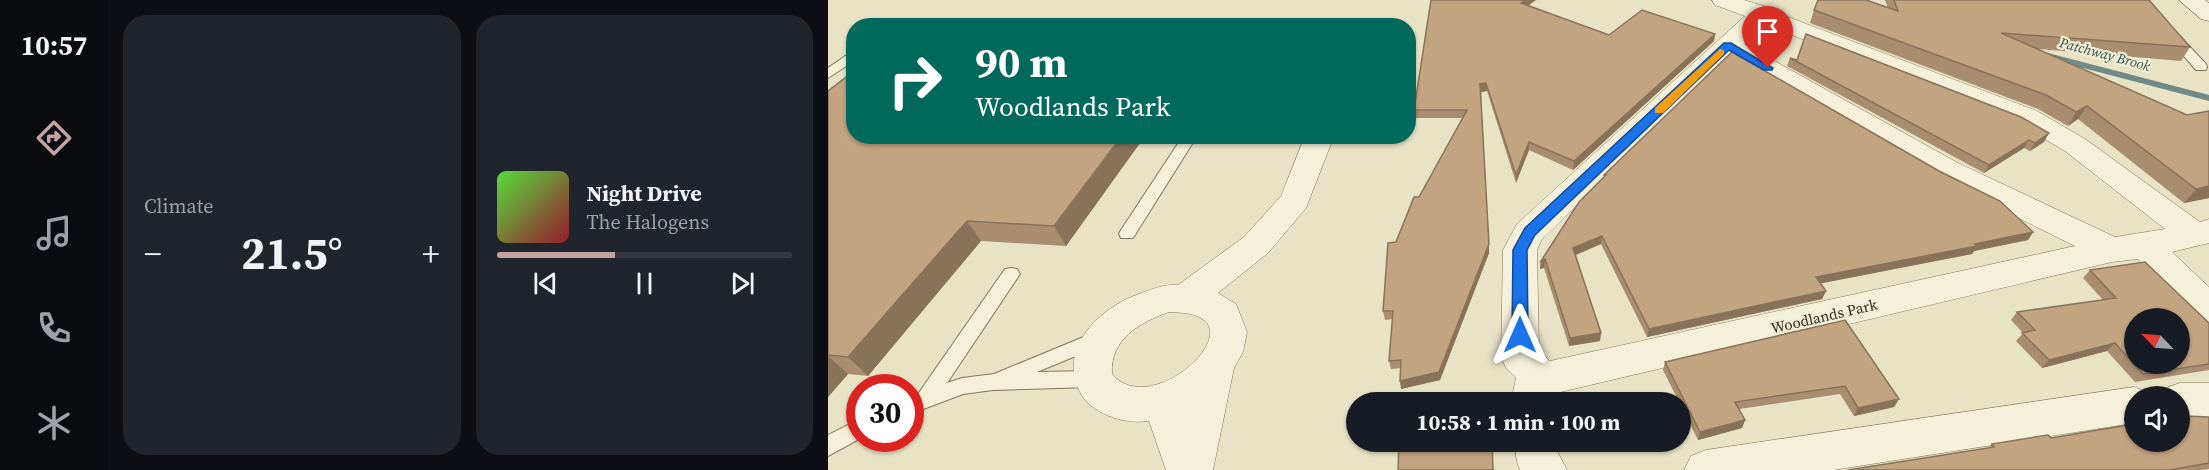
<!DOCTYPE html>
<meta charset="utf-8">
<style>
body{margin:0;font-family:"Source Serif 4",serif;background:#20242c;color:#f1f3f6;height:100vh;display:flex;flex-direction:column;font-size:22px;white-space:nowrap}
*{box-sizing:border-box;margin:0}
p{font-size:20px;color:#9ea1a6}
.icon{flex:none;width:33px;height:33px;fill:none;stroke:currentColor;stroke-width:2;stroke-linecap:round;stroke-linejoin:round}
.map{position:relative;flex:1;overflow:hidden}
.drawer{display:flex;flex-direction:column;gap:15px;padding:15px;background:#0d0f14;width:720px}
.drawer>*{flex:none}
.banner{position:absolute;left:18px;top:18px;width:570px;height:126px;border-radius:24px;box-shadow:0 2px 4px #0004;background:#00695c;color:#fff;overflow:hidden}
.needle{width:39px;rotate:295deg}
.controls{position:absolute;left:1296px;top:308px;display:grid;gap:12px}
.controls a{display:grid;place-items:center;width:66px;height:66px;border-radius:50%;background:#171b24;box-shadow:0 2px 4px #0004;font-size:30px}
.speed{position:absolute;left:18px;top:374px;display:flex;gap:12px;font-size:30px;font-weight:700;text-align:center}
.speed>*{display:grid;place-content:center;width:78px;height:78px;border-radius:50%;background:#171b24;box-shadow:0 2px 4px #0004;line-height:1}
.speed .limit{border:9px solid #d22;background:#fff;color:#111}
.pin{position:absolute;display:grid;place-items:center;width:51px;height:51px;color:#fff;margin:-62px -26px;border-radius:50% 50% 50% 0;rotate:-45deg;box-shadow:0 0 6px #0007}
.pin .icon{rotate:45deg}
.me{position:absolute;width:66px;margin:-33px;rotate:0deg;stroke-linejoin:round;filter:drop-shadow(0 0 4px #0008)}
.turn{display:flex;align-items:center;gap:21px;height:126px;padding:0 30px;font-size:27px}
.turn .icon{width:78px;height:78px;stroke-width:2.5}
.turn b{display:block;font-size:42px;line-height:51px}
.big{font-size:45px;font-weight:700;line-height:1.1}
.drawer .widget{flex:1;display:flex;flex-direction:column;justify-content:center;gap:9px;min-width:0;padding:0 21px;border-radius:24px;background:#20242c}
.song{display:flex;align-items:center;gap:18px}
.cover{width:72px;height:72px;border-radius:9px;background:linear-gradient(135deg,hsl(110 70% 55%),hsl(350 70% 35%))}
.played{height:6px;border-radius:3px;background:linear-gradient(90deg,#c3a29f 40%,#363941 40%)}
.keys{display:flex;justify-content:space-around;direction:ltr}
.heat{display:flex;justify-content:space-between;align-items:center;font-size:33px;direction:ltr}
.drawer .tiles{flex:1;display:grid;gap:15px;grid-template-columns:repeat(2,1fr)}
.trip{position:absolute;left:518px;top:392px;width:345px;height:60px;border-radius:30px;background:#171b24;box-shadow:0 2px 4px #0004;font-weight:700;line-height:60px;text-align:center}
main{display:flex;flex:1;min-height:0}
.menu{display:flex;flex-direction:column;width:108px;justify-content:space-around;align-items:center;background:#090b0e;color:#9ea1a6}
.menu .icon{width:42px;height:42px}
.menu .on{color:#c3a29f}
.menu b{font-size:27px;color:#f1f3f6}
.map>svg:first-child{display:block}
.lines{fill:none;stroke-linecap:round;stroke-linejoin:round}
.stream{fill:#6f8a87;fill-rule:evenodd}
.lane-casing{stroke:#82765e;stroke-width:2}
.street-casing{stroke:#82765e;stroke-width:1}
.secondary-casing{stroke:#645741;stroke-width:1}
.lane{fill:#f5f0d9;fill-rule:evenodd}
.street{fill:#f5f0d9;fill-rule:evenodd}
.secondary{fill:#f5f0d9;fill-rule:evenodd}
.wall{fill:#a88d6e}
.shaded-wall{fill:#88735a}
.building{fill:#c3a480;stroke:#88735a;stroke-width:1.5;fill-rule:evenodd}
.route{fill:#1a73e8;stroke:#114b97;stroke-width:1.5}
.slow{fill:#f59e0b}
.labels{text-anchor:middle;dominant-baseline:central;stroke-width:4.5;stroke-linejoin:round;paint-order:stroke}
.far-water-label{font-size:14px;font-style:italic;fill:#315052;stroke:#f1edd5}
.street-label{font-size:15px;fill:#342c20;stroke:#f1edd5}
</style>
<main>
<nav class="menu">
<b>10:57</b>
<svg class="icon on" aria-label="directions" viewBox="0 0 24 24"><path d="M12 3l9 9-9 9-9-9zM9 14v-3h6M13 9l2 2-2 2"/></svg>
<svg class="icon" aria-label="music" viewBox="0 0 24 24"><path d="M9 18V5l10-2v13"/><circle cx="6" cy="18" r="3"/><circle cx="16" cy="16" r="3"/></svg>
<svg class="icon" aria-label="phone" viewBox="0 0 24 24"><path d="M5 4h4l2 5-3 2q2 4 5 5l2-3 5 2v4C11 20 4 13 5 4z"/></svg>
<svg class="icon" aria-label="climate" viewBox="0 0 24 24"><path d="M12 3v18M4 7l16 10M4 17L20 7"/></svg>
</nav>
<section class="drawer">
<div class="tiles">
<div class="widget"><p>Climate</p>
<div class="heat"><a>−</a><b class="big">21.5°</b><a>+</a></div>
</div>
<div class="widget">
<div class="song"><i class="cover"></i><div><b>Night Drive</b><p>The Halogens</p></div></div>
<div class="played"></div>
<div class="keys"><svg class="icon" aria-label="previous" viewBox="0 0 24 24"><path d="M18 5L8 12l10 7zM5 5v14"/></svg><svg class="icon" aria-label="pause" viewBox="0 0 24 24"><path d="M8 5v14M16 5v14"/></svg><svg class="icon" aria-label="next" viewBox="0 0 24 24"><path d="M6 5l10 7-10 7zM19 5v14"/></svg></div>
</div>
</div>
</section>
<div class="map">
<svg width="1381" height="470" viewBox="0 0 1381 470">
<rect width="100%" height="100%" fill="#e9e3c6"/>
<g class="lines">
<path class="stream" d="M1220 53 1381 95V101L1217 58V54Z"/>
<defs>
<path id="lane" d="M1345 32 1349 33 1378 64 1379 67 1378 70H1368L1341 39V33Z
M26 50V61L0 78V68Z
M355 136H369L305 238H293L291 234 293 230Z
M183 268 189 269 192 274 119 383 134 378 166 374 270 331 277 334 279 339 277 344 209 372 264 371 271 373 274 379 271 385 264 387 165 390 135 394 82 414V396L90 394 177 269Z
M32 419 33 438 0 456V435Z"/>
<path id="street" d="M884 0H916L942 8 944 11 1209 111 1257 139 1372 222 1381 219V243L1344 252 1381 287V323L1368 319 1310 259 1284 262 724 394 723 402H683L688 378 678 368 673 357 675 250 689 224 917 16 887 5ZM936 24 1189 123 1237 151 1337 229 1287 237 1130 163 916 44ZM902 57 1108 177 1247 246 722 361 711 351 709 250 714 239Z
M477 136H506L478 208 440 253 390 293 408 304 419 332 415 352 406 368 385 470H338L321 421C307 423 294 421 281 416 267 410 257 403 251 390 230 347 273 307 311 294 324 289 337 284 350 285L416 237 453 196ZM341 312C353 313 367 312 377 321 404 345 319 416 284 374 282 339 311 323 341 312Z
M1352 383H1381V417H1352V396H1334L1338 388Z
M1306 387 1320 393 1322 396H1306V423L1005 470H856L863 456 878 450Z
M686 441H728L730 453 739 470H692L689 462Z"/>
<path id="secondary" d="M1351 0H1377L1381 3V21L1373 19Z"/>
</defs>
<use href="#lane" class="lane-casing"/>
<use href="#street" class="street-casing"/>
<use href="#secondary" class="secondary-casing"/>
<use href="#lane" class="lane"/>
<use href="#street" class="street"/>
<use href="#secondary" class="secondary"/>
</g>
<path class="wall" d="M603 0H708L700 6 781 35 887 34 886 41 745 170 701 150 688 183 659 91 653 92 661 253 612 380 573 389V368L563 369 561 361 565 319 557 320 555 311 568 242 591 197 635 118H586V110Z
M1057 0H1321L1362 47 1353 61 1211 49 1381 198 1356 203 1250 119 1240 126 1210 109 982 23 986 10 1060 8Z
M962 58 1221 133 1216 142 1202 151 1196 148 1156 173 959 66Z
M0 91 317 136 238 246 153 241 40 376 20 374 0 397Z
M776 175 1205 232 1200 240 1146 251 1144 254 992 283 998 291 994 299 819 337 773 244 748 255 772 341 741 346 716 268 712 269 713 261 776 177Z
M1262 270 1381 323V370L1307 382 1279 351 1214 368 1188 341 1195 333 1183 320 1189 312 1275 300 1255 278Z
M1017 320 1071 399 1066 407 1026 416 1012 394 911 409 917 420 914 428 870 440 852 404V402H851L835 370 837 362Z
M1381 417V469L1373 470H1020L1160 448 1164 444 1223 438Z
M754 441H806L805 442 756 451Z"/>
<path class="shaded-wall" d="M697 0H708L693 10V3Z
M887 34 886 41 745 170 746 161Z
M658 83 659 91 653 92 652 84Z
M1259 106 1250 119 1240 126 1248 112Z
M1221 133 1216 142 1202 151 1207 143Z
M294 136H317L238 246 226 226Z
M1201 140 1196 148 1156 173 1161 165Z
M701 142V150L688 183V175Z
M1381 186V198L1356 203 1368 189Z
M139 221 153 241 40 376 20 357Z
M1205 232 1200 240 1146 251 1144 254 985 285 988 277Z
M774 236 773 244 745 256V248Z
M661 244V253L612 380 573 389 572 381Z
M717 259 716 268 712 269 713 261Z
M998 291 994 299 819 337 821 329Z
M773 333 772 341 741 346 742 338Z
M1287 343 1279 351 1214 368 1221 360Z
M0 356 20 374 0 397Z
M1071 399 1066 407 1026 416 1030 408Z
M917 420 914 428 870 440 872 432Z"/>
<path class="building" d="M603 0H697L693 3 781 35 814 10 887 34 746 161 701 142 688 175 658 83 652 84 661 244 611 372 572 381 573 360 561 361 565 311H555L560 243 568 242 586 197H591L639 110H586Z
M990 0H1038L1070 11 1066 0H1321L1362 47 1173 33 1359 115 1381 111V186L1368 189 1259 106 1248 112 1218 95 986 10Z
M978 34 1193 117 1221 133 1207 143 1201 140 1161 165 962 58 969 60Z
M904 52 1111 171 1172 201 1205 232 1147 244 1149 246 988 277 998 291 821 329 774 236 745 248 773 333 742 338 717 259 713 261 751 202 778 175H776Z
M26 71V136H294L226 226 139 221 20 357 0 355V91Z
M1317 262 1381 323V364L1315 374 1287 343 1221 360 1194 333 1207 330 1189 312 1288 298 1262 270ZM1306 318H1352V363H1306Z
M1017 320 1071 399 1030 408 1017 386 907 402 917 420 872 432 837 362Z
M793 393 796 402H746V401Z
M1356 416 1381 417V463L1342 470H1020L1166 447 1164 444 1220 435 1223 438 1306 424V441H1352V417Z
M571 441H664L665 470H570Z
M757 441H772L757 444Z"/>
<path class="route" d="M896 43H903L945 68 944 70H936L901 50 707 235 699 250 700 335 697 340 692 342 686 340 684 335 685 250 697 228Z"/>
<path class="slow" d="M892 49 896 50V54L835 113H827V108Z"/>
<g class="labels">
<g class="far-water-label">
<text transform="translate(1277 54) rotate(15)">Patchway Brook</text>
</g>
<g class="street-label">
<text transform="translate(996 316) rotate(-13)">Woodlands Park</text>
</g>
</g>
</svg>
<div class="controls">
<a><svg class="needle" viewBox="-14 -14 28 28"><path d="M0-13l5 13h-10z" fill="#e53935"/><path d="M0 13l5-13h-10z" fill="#9ea1a6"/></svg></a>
<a><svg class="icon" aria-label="sound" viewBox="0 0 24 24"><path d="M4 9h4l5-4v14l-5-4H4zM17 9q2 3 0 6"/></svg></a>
</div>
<div class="speed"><div class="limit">30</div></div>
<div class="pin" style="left:940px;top:68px;background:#d93025"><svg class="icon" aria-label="arrive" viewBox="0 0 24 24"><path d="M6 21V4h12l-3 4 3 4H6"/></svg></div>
<svg class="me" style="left:692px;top:335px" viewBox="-20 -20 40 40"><path d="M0-17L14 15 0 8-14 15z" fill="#1a73e8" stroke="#fff" stroke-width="4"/></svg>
<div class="trip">10:58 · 1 min · 100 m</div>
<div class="banner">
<div class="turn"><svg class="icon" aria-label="right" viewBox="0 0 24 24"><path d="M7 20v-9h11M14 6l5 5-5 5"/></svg><div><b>90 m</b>Woodlands Park</div></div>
</div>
</div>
</main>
